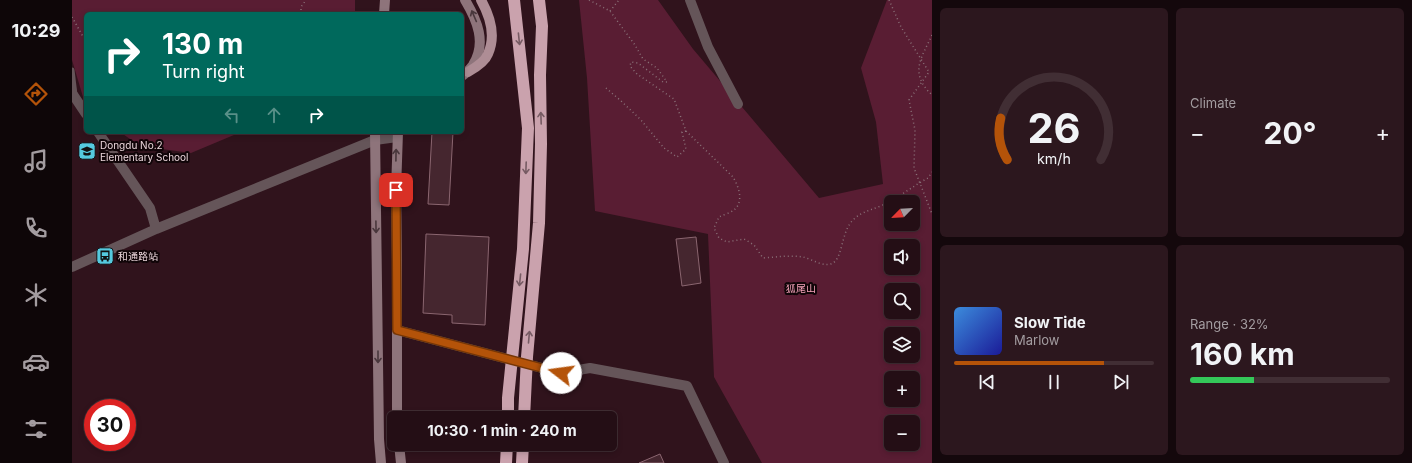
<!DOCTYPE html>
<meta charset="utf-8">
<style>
body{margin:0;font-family:Inter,"Noto Sans SC",sans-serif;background:#2c171e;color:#f1f3f6;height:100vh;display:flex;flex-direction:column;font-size:15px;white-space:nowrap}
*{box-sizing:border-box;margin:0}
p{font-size:13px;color:#a39ca0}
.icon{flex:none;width:22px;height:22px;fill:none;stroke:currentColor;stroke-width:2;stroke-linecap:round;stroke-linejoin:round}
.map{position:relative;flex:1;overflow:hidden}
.sheet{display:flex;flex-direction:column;gap:8px;padding:8px;background:#14080c;width:480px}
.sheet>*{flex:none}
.top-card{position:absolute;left:12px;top:12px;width:380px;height:122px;border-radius:6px;box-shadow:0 2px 6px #0003,0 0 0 1px #412e34;background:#00695c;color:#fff;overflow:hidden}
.needle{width:26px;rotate:246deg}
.fabs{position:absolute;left:812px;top:195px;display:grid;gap:8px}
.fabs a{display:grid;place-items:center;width:36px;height:36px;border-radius:6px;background:#240e15;box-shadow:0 2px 6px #0003,0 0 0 1px #412e34;font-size:20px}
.speed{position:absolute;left:12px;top:399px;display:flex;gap:8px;font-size:20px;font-weight:700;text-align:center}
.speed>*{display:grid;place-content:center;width:52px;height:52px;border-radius:50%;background:#240e15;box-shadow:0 2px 6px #0003,0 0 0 1px #412e34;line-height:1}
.speed .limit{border:6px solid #d22;background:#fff;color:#111}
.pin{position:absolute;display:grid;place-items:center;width:34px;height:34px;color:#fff;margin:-17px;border-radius:8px;box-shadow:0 2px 6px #0006}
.me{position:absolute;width:44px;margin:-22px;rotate:285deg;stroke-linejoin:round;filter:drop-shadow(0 0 3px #0008)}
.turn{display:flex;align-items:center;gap:14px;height:84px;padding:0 12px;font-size:18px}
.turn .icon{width:52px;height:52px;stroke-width:2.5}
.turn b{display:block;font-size:28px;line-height:34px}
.lanes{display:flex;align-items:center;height:38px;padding:0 12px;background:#0003;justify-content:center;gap:20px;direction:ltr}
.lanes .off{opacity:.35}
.big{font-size:30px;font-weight:700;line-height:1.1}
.sheet .widget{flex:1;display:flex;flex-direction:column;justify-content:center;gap:6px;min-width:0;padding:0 14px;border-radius:6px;background:#2c171e}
.sheet .dial{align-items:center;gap:0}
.dial svg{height:104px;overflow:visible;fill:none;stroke:#412e34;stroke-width:7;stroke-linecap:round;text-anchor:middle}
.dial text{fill:#f1f3f6;stroke:none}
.song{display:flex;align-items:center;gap:12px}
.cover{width:48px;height:48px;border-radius:6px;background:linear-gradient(135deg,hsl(210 70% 55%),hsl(240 70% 35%))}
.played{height:4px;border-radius:2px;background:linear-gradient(90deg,#b45309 75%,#412e34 75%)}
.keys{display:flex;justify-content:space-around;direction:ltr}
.heat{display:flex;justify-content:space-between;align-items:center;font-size:22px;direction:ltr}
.charge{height:6px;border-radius:3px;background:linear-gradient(90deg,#34c759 32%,#412e34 0)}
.sheet .tiles{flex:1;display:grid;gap:8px;grid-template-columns:repeat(2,1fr)}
.trip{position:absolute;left:315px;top:411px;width:230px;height:40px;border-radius:6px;background:#240e15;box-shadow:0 2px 6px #0003,0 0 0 1px #412e34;font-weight:700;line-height:40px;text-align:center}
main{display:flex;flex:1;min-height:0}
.dock{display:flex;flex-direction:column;width:72px;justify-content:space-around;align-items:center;background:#0e0608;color:#a39ca0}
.dock .icon{width:28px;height:28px}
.dock .on{color:#b45309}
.dock b{font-size:18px;color:#f1f3f6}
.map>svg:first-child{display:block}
.green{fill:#591d33;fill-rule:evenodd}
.building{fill:#45262f;stroke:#8b6670}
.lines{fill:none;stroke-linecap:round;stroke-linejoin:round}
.path{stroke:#8a7178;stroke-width:1.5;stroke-dasharray:1 3;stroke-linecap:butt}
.lane{stroke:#655559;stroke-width:5}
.street{stroke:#655559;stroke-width:10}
.secondary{stroke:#8e747b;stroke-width:10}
.primary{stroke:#ae8d95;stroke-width:10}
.highway{stroke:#caa2ad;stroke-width:12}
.oneway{stroke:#49373c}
.oneway2{stroke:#765b63}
.route-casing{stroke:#753606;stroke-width:10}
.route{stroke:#b45309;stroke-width:7}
.labels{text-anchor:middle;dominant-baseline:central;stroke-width:4;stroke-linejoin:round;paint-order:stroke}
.poi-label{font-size:10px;fill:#ead5da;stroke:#100508;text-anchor:start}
.park-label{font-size:10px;fill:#f4a3ba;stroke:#100508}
</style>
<main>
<nav class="dock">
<b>10:29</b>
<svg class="icon on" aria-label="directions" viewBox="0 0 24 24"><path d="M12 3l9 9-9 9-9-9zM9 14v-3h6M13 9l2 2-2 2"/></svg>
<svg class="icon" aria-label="music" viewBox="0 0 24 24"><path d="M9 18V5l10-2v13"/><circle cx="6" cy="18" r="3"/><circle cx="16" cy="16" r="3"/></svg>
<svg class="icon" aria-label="phone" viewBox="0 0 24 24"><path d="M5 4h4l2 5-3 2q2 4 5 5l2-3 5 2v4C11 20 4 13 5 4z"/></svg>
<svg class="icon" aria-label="climate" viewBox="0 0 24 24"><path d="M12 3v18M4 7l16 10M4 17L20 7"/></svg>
<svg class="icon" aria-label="car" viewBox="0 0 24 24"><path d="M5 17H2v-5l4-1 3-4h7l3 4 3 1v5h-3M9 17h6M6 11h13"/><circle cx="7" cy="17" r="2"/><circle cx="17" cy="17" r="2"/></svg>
<svg class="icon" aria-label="filters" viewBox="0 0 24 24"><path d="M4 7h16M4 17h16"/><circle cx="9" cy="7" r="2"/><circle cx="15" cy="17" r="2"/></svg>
</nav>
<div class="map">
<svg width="860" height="463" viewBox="0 0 860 463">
<rect width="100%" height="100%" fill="#30131c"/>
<path class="green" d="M0 0H283V14H14V107L0 60Z
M507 0H586L621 49 747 198 811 184 804 122 789 68 815 0H860V463H690L642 377 636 234 523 211 515 78ZM819 202H841V224H819ZM819 246H841V268H819ZM819 290H841V312H819ZM819 334H841V356H819ZM819 378H841V400H819ZM819 422H841V444H819Z
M48 132H169L119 153 68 146Z"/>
<path class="building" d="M360 132H381L377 205 356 204Z
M354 234 417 237 413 325 380 323V315L351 313Z
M624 237 629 283 610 286 604 239Z
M588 454 592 463H567Z"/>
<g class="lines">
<path class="path" d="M517 0 538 11 563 45 571 59 585 68 595 82H591L566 63 559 62 558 66 565 74 602 99 614 131 661 177C667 187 672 202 662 210 658 213 651 215 647 217L642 228 647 238 655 242 672 239 682 245 691 258C705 257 718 255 731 257 740 259 752 268 761 263 771 257 769 232 781 220 790 211 800 210 811 205 826 198 841 186 856 178L860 172
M817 0 829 27 857 72 837 100 843 130 842 168 860 214
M538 11 547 0
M229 14V7L234 0
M0 17 14 42
M860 35C849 59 837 73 860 95
M534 88 548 100 569 120 592 148 605 157 614 149 610 132 614 131"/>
<path class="lane" d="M0 70 3 95"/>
<path class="street" d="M618 0 636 47 666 104
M0 93 14 114
M26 132 78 208 84 229
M0 267 84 229 303 140 325 137
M325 330 489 373 518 368 615 386 652 463"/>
<path class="secondary" d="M312 14 313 0
M390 76C395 73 397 70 401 65 415 43 405 20 393 0
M303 132 307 439 309 463
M325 418V259L324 190 326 132
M327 444 329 463"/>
<path class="primary" d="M396 72C403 68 413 62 416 54 424 36 418 16 409 0"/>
<path class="highway" d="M436 418V398L451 249 456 128 442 0
M452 418 455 357 467 223 469 144 468 75 470 26 467 0
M434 463 435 444
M450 463 451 444"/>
</g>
<defs><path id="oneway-shaft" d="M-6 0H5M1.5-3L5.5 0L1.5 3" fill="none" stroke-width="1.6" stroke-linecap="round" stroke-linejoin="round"/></defs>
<g class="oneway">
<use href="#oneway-shaft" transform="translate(402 16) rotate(-113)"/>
<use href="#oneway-shaft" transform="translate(324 155) rotate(-89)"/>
<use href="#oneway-shaft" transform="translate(304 227) rotate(89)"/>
<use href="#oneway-shaft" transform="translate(306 357) rotate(90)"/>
</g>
<g class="oneway2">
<use href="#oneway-shaft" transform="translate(447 39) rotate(84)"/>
<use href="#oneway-shaft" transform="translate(469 118) rotate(-92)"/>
<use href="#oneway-shaft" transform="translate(454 168) rotate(92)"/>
<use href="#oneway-shaft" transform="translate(448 280) rotate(96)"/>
<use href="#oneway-shaft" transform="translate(457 337) rotate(-85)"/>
</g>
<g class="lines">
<defs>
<path id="route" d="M324 190 325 330 489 373"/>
</defs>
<use href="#route" class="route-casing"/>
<use href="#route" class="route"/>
</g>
<defs>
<symbol id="school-square" viewBox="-11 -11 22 22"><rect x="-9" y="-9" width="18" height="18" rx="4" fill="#55cadf" stroke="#100508"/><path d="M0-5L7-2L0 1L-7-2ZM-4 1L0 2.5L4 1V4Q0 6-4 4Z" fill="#111"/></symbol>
<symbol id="bus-square" viewBox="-11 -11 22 22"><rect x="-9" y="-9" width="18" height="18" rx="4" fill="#55cadf" stroke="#100508"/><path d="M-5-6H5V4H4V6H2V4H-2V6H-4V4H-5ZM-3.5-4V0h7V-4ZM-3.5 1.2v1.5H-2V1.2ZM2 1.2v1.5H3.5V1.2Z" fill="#111"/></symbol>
</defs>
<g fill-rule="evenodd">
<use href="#school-square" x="5" y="141" width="20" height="20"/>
<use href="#bus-square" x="23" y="246" width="20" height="20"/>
</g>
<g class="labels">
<g class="poi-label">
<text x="28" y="145">Dongdu No.2<tspan x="28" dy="12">Elementary School</tspan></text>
<text x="46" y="256">和通路站</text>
</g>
<g class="park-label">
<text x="729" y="288">狐尾山</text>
</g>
</g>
</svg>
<div class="fabs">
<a><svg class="needle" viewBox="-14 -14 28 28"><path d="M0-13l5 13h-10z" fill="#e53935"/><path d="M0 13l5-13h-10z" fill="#a39ca0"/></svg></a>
<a><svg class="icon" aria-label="sound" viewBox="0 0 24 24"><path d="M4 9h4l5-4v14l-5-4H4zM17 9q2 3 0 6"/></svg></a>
<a><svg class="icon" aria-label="search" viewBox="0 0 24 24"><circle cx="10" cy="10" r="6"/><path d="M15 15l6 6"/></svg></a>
<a><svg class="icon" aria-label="layers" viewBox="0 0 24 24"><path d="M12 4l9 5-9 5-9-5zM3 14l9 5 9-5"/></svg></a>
<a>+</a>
<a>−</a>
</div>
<div class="speed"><div class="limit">30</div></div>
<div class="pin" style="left:324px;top:190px;background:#d93025"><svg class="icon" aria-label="arrive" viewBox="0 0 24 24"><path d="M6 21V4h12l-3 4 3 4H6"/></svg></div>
<svg class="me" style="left:489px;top:373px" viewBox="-20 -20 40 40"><circle r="19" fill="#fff"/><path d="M0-13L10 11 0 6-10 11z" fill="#b45309"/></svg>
<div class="trip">10:30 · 1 min · 240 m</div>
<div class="top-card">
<div class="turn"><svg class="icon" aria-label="right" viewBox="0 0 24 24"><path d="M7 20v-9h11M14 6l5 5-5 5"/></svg><div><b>130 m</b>Turn right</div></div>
<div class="lanes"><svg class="icon off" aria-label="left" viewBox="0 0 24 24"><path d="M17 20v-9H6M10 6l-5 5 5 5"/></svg><svg class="icon off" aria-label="ahead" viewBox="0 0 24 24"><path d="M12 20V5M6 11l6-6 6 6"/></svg><svg class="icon" aria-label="right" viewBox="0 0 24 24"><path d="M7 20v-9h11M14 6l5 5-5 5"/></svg></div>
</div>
</div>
<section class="sheet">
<div class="tiles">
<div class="widget dial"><svg viewBox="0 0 100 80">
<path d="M14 69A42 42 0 1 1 86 69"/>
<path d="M14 69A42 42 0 0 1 9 37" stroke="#b45309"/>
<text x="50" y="56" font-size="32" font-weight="700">26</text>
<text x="50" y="72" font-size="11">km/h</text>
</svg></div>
<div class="widget"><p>Climate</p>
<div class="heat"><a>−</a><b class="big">20°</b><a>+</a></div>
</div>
<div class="widget">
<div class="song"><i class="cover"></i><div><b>Slow Tide</b><p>Marlow</p></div></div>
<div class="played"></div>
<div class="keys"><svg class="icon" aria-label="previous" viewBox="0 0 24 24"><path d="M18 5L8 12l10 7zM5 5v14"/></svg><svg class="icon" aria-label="pause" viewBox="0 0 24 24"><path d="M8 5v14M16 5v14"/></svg><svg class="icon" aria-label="next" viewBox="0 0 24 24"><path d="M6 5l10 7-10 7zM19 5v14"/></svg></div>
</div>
<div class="widget"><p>Range · 32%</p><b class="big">160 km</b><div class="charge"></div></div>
</div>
</section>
</main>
